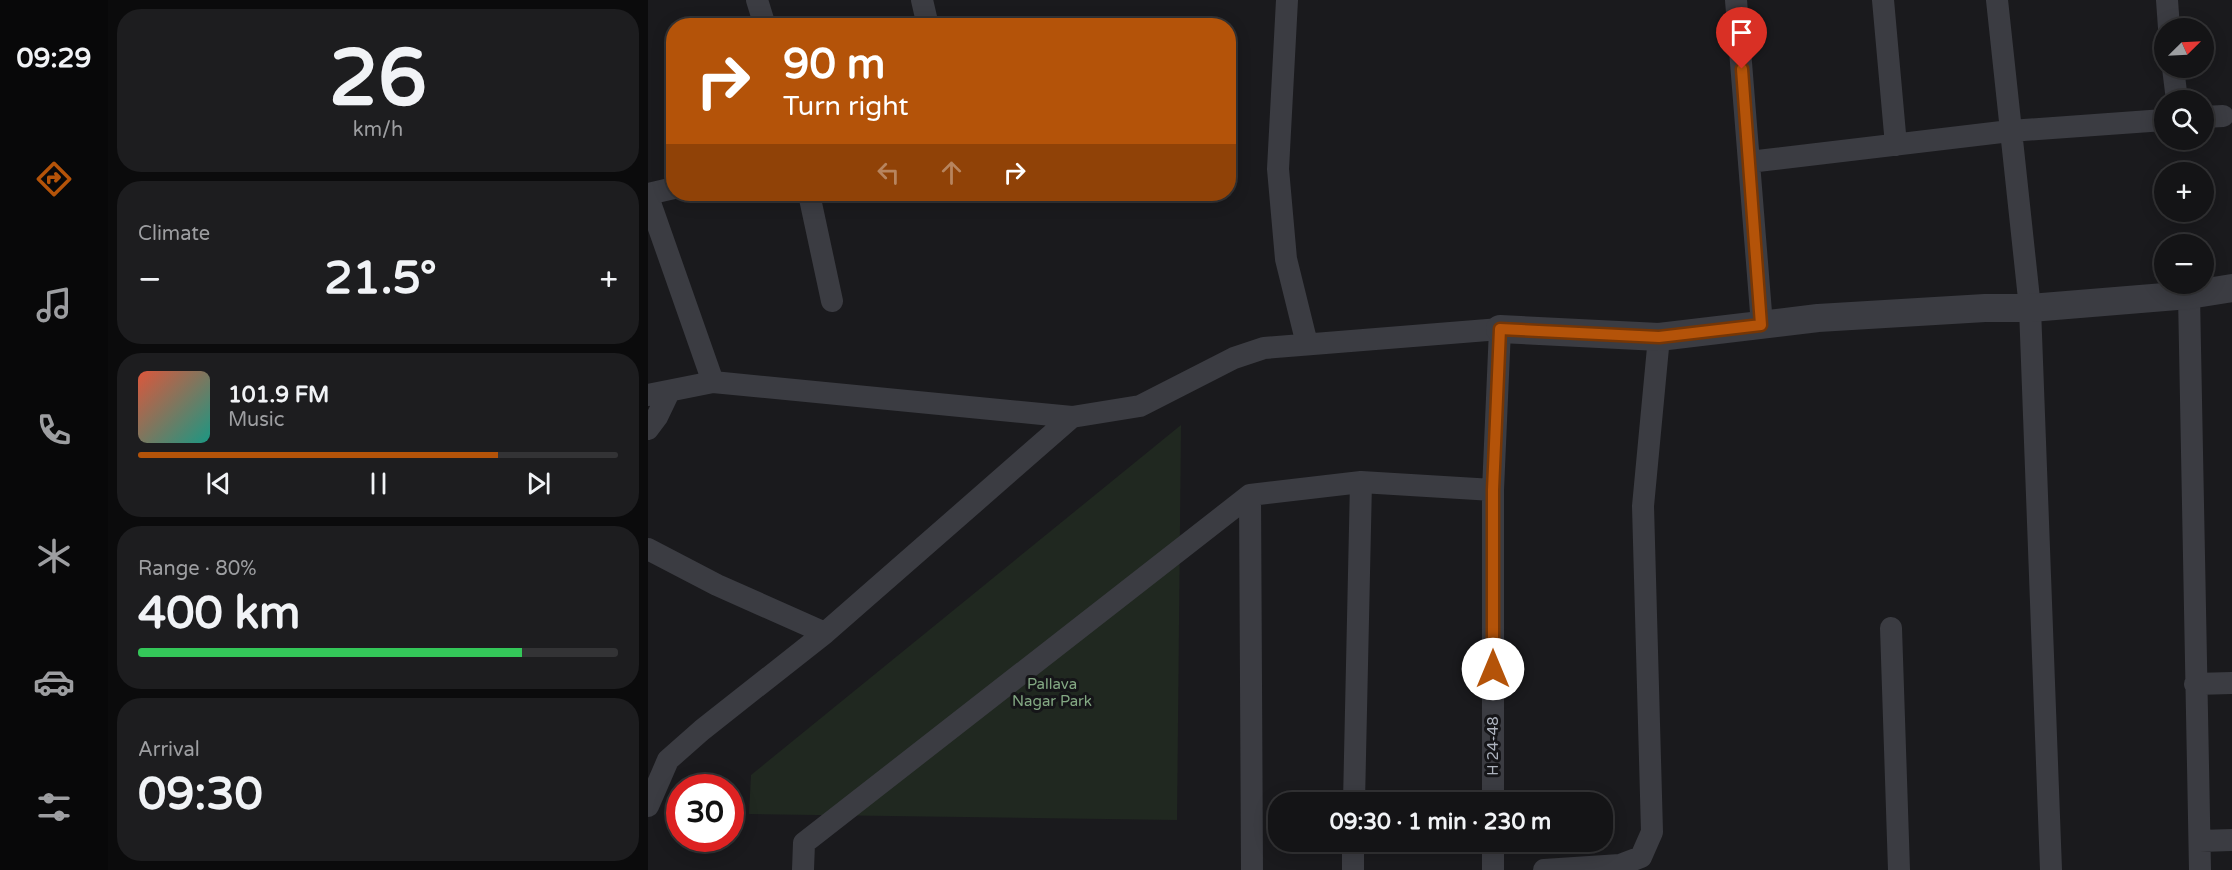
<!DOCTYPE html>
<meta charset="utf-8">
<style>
body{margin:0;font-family:"Varela Round",sans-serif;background:#1d1d1f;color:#f1f3f6;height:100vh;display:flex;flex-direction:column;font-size:22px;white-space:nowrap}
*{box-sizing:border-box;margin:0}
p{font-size:20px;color:#9d9ea1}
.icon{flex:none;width:33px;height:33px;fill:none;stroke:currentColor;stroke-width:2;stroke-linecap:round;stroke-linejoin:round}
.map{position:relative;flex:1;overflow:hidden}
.drawer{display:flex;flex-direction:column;gap:9px;padding:9px;background:#0b0b0c;width:540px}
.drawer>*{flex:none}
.hud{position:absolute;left:18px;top:18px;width:570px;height:183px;border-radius:24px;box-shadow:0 3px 15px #0003,0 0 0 2px #333335;background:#b45309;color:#fff;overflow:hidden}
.needle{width:39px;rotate:66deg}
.buttons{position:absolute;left:1506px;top:18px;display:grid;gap:12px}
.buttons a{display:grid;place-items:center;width:60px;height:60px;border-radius:50%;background:#141416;box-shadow:0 3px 15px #0003,0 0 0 2px #333335;font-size:30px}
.speed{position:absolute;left:18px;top:774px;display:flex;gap:12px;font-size:30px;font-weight:700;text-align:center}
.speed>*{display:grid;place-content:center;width:78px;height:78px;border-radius:50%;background:#141416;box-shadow:0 3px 15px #0003,0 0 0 2px #333335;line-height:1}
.speed .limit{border:9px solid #d22;background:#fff;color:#111}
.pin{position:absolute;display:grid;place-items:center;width:51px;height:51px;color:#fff;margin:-62px -26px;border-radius:50% 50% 50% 0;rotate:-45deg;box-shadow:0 0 6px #0007}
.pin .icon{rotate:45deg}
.me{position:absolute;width:66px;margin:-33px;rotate:0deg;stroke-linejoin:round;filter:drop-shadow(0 0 4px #0008)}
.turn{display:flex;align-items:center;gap:21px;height:126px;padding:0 18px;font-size:27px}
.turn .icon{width:78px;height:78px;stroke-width:2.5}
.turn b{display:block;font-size:42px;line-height:51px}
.lanes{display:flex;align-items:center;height:57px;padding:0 18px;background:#0003;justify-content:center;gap:30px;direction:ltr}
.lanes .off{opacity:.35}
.big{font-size:45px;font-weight:800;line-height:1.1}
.drawer .tile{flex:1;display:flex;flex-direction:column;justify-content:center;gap:9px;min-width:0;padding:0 21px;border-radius:24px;background:#1d1d1f}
.drawer .dial{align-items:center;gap:0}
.dial b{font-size:78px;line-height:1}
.song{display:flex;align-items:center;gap:18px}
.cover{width:72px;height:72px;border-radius:9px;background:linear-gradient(135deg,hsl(10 70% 55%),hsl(170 70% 35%))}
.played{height:6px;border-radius:3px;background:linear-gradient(90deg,#b45309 75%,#333335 75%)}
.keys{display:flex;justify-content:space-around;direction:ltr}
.heat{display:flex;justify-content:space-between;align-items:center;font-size:33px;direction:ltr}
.charge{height:9px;border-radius:4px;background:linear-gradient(90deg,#34c759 80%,#333335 0)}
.trip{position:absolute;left:620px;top:792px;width:345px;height:60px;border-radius:24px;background:#141416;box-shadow:0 3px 15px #0003,0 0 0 2px #333335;font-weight:800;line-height:60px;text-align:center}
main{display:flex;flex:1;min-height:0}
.menu{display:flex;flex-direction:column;width:108px;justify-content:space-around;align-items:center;background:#080809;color:#9d9ea1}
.menu .icon{width:42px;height:42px}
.menu .active{color:#b45309}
.menu b{font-size:27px;color:#f1f3f6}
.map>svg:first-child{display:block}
.green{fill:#202820}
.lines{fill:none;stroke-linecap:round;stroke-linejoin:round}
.minor{stroke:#3b3c42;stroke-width:22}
.tertiary{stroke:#3b3c42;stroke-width:28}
.route-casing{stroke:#753606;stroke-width:15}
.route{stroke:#b45309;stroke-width:10}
.labels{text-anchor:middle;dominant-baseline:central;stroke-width:6;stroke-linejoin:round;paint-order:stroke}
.park-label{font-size:15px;fill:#83a883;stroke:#151518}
.street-label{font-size:15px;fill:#acb2bd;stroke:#151518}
</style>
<main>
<nav class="menu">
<b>09:29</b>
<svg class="icon active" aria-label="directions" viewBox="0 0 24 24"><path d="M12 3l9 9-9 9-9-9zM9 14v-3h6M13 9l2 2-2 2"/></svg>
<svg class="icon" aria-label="music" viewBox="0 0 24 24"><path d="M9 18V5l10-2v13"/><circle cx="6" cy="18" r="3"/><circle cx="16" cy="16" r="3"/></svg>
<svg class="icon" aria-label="phone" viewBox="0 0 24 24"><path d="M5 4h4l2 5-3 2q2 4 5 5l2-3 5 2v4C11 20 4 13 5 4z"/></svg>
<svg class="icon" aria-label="climate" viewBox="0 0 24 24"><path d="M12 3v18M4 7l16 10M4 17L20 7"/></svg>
<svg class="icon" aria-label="car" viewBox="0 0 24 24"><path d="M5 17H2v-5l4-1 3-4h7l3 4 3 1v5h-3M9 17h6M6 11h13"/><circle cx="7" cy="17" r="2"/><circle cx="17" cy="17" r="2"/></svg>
<svg class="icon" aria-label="filters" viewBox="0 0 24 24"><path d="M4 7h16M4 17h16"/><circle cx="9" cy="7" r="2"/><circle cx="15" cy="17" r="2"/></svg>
</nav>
<section class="drawer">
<div class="tile dial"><b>26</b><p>km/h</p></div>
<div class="tile"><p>Climate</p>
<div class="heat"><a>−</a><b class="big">21.5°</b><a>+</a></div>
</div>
<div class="tile">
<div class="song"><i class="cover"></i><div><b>101.9 FM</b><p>Music</p></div></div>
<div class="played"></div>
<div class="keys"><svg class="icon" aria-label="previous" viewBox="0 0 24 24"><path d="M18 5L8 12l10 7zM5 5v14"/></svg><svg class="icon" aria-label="pause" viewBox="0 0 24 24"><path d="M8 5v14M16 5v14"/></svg><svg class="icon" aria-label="next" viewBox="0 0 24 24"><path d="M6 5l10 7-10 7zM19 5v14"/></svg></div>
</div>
<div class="tile"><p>Range · 80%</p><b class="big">400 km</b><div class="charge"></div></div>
<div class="tile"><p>Arrival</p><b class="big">09:30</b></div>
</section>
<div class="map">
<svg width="1584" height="870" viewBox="0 0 1584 870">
<rect width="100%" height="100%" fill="#1a1a1d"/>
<path class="green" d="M533 425 529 820 101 814 103 775Z"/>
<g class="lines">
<path class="minor" d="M109 0 117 26
M274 0 280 26
M639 0 630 169 638 259 659 344
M1088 0 1114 325
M1235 0 1248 145
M1349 0 1382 308 1403 870
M1519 0 1521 28
M1525 68 1529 100
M1556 117 1575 116
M1101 162 1362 131 1516 120
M0 194 26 188
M161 194 184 301
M0 197 65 382
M1541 295 1552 870
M0 395 65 382 424 417
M0 429 9 417 21 392
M602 495 604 870
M0 549 69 585 177 633
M1243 628 1251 870
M1547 684 1584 683
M706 802 713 482
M0 806 20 760 54 730 177 633 424 417 492 406 586 358 616 348 852 329 845 490V802
M1552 841 1584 840
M155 870 156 843 602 495 713 482 845 490
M705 870V842
M845 870V842
M896 870 972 865 993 857 1004 832 995 506 1011 337"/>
<path class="tertiary" d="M852 329 1011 337 1170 318 1337 308H1382L1541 295 1584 288"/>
</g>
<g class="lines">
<defs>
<path id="route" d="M845 669V490L852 329 1011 337 1113 325 1094 69"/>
</defs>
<use href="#route" class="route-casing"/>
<use href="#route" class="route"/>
</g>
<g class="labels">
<g class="park-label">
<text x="404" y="684">Pallava<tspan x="404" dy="17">Nagar Park</tspan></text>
</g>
<g class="street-label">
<text transform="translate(845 746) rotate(-90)">H 24-48</text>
</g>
</g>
</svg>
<div class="buttons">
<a><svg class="needle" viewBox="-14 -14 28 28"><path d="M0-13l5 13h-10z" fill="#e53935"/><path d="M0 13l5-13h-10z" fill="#9d9ea1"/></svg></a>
<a><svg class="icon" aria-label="search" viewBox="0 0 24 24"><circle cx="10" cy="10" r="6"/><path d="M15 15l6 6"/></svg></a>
<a>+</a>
<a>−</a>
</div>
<div class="speed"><div class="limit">30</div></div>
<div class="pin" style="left:1094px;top:69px;background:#d93025"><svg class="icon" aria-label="arrive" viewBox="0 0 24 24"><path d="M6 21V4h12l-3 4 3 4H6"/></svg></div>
<svg class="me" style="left:845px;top:669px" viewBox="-20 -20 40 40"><circle r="19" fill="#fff"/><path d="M0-13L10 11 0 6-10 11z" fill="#b45309"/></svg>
<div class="trip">09:30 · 1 min · 230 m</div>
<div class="hud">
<div class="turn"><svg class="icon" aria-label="right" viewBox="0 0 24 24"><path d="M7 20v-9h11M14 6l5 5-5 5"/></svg><div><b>90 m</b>Turn right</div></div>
<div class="lanes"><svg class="icon off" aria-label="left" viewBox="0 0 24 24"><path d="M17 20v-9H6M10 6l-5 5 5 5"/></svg><svg class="icon off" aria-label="ahead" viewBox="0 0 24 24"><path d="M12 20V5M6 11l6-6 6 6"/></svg><svg class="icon" aria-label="right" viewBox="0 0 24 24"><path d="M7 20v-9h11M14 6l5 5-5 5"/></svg></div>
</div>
</div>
</main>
